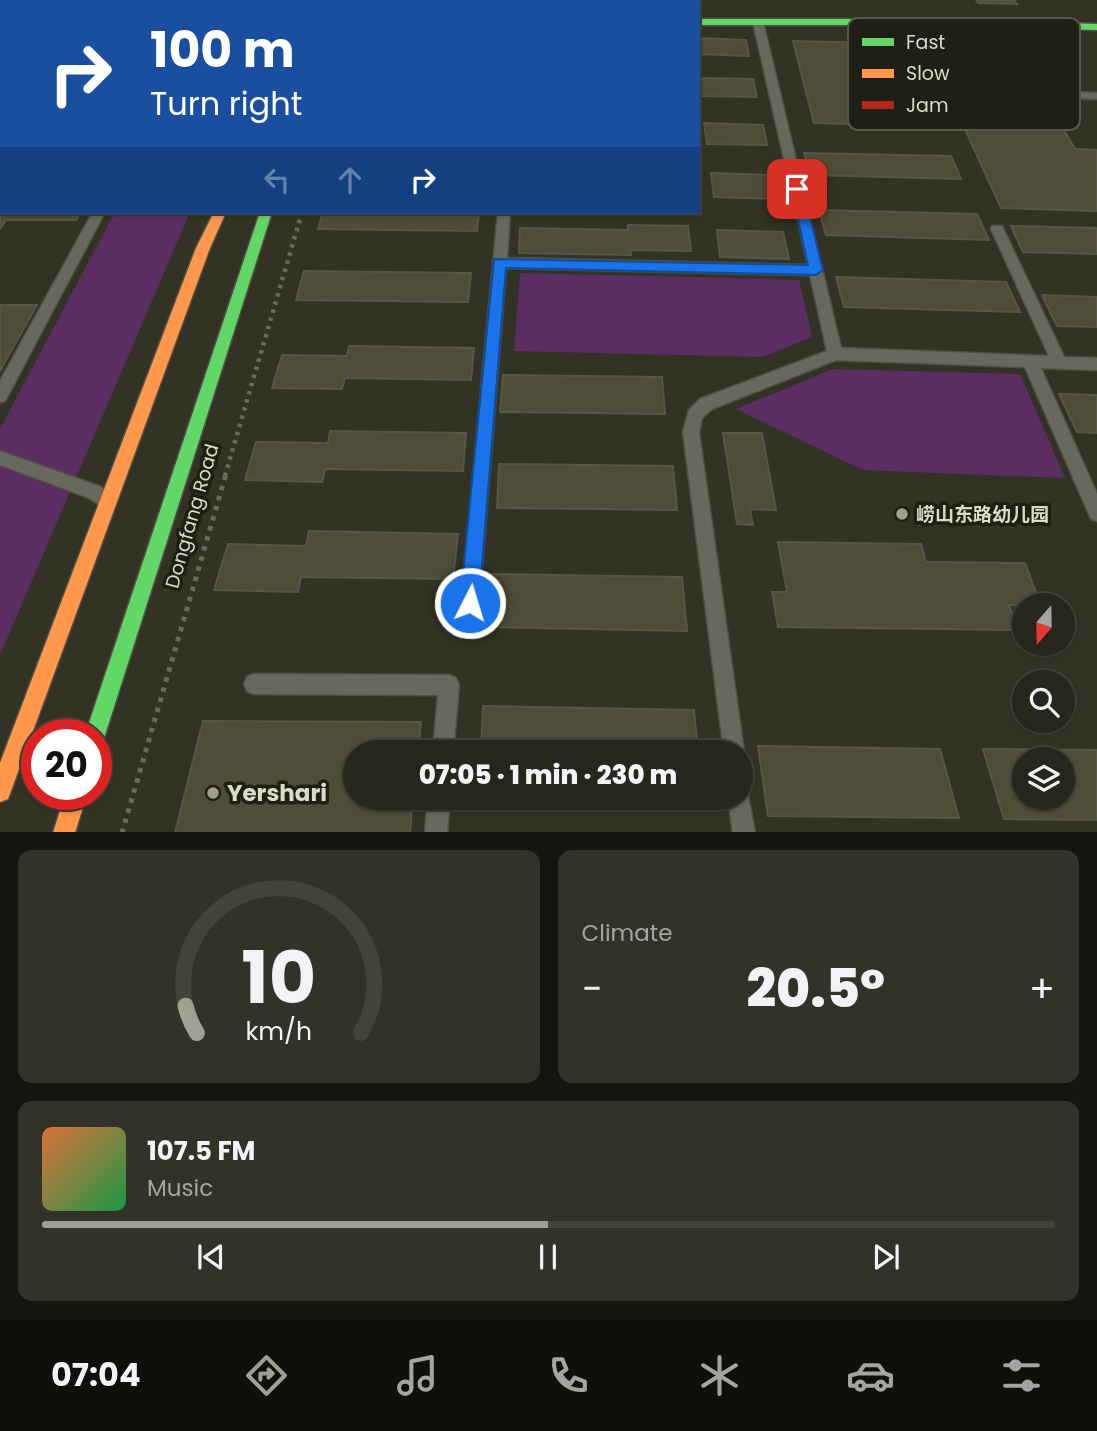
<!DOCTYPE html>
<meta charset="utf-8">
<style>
body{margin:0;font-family:Poppins,"Noto Sans SC",sans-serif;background:#323229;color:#f1f3f6;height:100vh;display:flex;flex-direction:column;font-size:26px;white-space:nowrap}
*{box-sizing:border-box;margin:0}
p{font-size:23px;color:#a4a5a3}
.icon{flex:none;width:38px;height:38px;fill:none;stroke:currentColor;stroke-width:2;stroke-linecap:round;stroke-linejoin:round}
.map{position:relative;height:832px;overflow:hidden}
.details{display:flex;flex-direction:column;gap:18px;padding:18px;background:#15150f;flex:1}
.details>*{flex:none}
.guide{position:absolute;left:0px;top:0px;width:700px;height:214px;box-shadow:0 2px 5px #0004,0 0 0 2px #42433b;background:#1a4fa0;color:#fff;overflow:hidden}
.needle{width:46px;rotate:200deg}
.fabs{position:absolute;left:1012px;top:593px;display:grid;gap:14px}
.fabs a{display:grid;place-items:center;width:63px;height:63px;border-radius:50%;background:#26261c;box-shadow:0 2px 5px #0004,0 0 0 2px #42433b;font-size:35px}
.speed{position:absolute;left:21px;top:719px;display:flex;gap:14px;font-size:35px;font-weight:700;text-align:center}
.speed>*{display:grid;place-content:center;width:91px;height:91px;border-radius:50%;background:#26261c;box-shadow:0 2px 5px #0004,0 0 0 2px #42433b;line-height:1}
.speed .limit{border:10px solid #d22;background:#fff;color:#111}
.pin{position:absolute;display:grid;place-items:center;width:60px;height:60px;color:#fff;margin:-30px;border-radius:14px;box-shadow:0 4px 10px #0006}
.me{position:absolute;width:77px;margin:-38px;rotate:5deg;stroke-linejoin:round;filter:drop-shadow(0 0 5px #0008)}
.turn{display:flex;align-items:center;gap:24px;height:147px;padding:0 35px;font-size:32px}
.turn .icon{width:91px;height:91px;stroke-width:2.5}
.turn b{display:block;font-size:49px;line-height:60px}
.lanes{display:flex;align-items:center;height:66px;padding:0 35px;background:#0003;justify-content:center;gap:35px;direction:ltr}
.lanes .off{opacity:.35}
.big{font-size:52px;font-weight:800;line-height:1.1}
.details .card{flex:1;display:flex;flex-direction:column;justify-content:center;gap:10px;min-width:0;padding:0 24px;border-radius:14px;background:#323229}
.details .dial{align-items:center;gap:0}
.dial svg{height:182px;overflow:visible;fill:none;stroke:#42433b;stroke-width:7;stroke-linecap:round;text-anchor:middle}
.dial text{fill:#f1f3f6;stroke:none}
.song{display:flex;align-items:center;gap:21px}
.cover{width:84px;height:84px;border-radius:10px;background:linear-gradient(135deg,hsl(20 70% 55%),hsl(140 70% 35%))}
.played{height:7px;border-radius:4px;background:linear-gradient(90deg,#a0a092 50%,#42433b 50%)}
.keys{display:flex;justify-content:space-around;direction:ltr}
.heat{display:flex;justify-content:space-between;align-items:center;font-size:38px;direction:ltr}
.details .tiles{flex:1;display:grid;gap:18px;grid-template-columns:1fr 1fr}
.card:last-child{grid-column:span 2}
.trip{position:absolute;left:343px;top:740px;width:410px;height:70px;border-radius:35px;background:#26261c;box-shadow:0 2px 5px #0004,0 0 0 2px #42433b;font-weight:800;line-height:70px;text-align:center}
.tabs{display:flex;height:112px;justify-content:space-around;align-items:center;background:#0f0f0b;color:#a4a5a3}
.tabs .icon{width:49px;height:49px}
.tabs .current{color:#a0a092}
.tabs b{font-size:32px;color:#f1f3f6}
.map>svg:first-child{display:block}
.green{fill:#5c2d63}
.building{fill:#4d4d38;stroke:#56564a;stroke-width:2;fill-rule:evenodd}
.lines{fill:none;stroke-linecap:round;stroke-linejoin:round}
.lane-casing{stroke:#515044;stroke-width:3}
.fast-casing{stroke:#515044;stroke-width:3}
.slow-casing{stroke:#515044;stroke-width:3}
.jam-casing{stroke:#515044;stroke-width:3}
.path-far1{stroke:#69695f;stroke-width:4.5;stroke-dasharray:3.5 5;stroke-linecap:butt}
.path{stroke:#69695f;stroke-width:5;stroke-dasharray:4.5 6;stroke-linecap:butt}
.lane{fill:#68685d;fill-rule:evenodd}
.fast{fill:#63d668;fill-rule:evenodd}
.slow{fill:#ff974d;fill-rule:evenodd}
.jam{fill:#b3261e;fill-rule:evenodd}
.route{fill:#1a73e8;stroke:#114b97;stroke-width:2}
.poi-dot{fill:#a0a092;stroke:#1f1f14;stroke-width:2.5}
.labels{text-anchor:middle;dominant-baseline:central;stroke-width:7;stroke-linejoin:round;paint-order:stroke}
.poi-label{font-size:19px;font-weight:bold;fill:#dbdbcc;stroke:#1f1f14;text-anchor:start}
.street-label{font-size:19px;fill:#dbdbcc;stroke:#1f1f14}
.near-poi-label{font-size:23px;font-weight:bold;fill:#dbdbcc;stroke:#1f1f14;text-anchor:start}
.key{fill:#1f1f14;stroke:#57574b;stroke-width:2}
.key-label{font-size:19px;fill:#dbdbcc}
</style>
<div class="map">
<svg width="1097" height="833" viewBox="0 0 1097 833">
<rect width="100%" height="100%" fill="#333325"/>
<path class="green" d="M115 212H190L0 655V429Z
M520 273 799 280 812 337 763 357 514 351Z
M833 369 1020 374 1065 478 863 470 736 409Z"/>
<path class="building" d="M976 0H1014L1017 4 978 3Z
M698 38 746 40 749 56 698 54Z
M793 41 913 44 881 62 894 96 1047 101 1075 149 1097 150V211L1001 208 964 127 814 123Z
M698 78 753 79 757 97 698 96Z
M704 123 763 125 767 145 707 144Z
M0 133 2 212H81L76 220H6L0 229Z
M804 153 951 156 961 179 810 175Z
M711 173 773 175 778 199 714 197Z
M819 210 977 214 989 240 826 235Z
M323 212H479L477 231 318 229Z
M628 225 688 226 691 251 630 250 631 255 519 253 520 228 628 230Z
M1011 226 1097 228V254L1023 252Z
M717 230 783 232 789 259 720 257Z
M304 271 471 273 468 302 296 300Z
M836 277 1006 282 1020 312 844 307Z
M1042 295 1097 297V327L1057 326Z
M0 305H37L0 371Z
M349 346 474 348 471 380 345 378 342 389 272 388 282 355 347 356Z
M503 375 662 377 665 414 500 412Z
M1059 394 1097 395V433L1077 432Z
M330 431 466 433 463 471 325 469 322 482 245 480 256 442 328 443Z
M723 433H762L776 510 750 509 753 525 737 524Z
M499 464 673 466 677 510 497 508Z
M309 531 458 534 453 579 301 577 298 592 214 590 228 544 306 546Z
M778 542 921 544 926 562 1025 563 1041 606 1009 605 1018 630 778 627 772 592H787Z
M491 574 682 577 687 631 488 627Z
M483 706 694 710 698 752H481Z
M203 721 421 722 418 752H355V798H413L410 833H175Z
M758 746 940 749 959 818 768 816Z
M983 749 1097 750V820L1004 819ZM1024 760H1062V798H1024Z"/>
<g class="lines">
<defs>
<path id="lane" d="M510 0H520V2H510Z
M666 0H676L677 2H667Z
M758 19 763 22 841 348 1049 356 991 229 992 226H1002L1064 357 1097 358V370L1041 368 1097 494V521L1091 519 1025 367 836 360 712 409 702 418 699 432 744 752 740 760V752H724L683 432 689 410 700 399 827 351 810 275 506 268 479 603 477 610 470 612 463 610 461 603 498 212H510L507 258 808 265 753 22Z
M909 19 914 22 942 83 947 87 1097 93V99L941 92 932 85 904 22Z
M93 212H105L5 401 0 402V381Z
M0 451 101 487 114 496 117 502 114 508 108 510 89 498 0 465Z
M254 674 449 675 456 678 459 685 453 752H433L438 695 254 694 247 691 244 684 247 677Z
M740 788 747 790 755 833H733L728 798H740Z
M428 798H450L447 833H425Z"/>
<path id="fast" d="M338 0H348V2H338Z
M698 19H929L1097 24V30L929 25H698Z
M260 212H272L105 735 102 742 96 745V735H85Z"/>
<path id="slow" d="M2 28V35H0V29Z
M214 212H226L210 248 11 791 8 799 0 802V763L196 248Z
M65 794H87L75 833H53Z"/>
<path id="jam" d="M311 0H321L310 2Z"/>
</defs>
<use href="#lane" class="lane-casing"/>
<use href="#fast" class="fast-casing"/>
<use href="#slow" class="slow-casing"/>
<use href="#jam" class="jam-casing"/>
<path class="path-far1" d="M225 476 302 212"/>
<path class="path" d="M122 833 226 474"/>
<use href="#lane" class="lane"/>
<use href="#fast" class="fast"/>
<use href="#slow" class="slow"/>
<use href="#jam" class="jam"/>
</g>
<path class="route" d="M797 185 803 189 823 270 816 275 506 268 479 603 476 609 470 612 463 609 460 603 494 259 808 265 791 189Z"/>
<g class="poi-dot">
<circle cx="902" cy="514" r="7"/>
<circle cx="213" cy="793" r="7"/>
</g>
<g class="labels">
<g class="poi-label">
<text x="916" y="514">崂山东路幼儿园</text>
</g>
<g class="street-label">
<text transform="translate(192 516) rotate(-74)">Dongfang Road</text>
</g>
<g class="near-poi-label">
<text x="227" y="793">Yershari</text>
</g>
</g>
<rect x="848" y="18" width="232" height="112" rx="10" class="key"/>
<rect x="862" y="38" width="32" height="8" fill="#63d668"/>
<rect x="862" y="69" width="32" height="9" fill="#ff974d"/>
<rect x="862" y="101" width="32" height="8" fill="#b3261e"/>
<g class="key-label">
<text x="906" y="49">Fast</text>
<text x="906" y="80">Slow</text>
<text x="906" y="112">Jam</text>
</g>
</svg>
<div class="fabs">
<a><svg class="needle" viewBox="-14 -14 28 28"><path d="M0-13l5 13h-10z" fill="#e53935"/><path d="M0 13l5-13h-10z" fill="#a4a5a3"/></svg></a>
<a><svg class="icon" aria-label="search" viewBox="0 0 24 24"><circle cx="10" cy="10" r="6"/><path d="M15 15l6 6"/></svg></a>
<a><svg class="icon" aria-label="layers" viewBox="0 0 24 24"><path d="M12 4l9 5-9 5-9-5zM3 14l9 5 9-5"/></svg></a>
</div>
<div class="speed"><div class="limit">20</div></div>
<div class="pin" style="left:797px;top:189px;background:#d93025"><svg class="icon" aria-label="arrive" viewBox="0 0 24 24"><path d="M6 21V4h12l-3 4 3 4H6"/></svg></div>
<svg class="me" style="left:470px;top:603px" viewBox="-20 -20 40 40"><circle r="17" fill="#1a73e8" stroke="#fff" stroke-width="3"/><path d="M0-11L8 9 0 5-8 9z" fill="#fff"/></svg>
<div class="trip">07:05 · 1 min · 230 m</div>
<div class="guide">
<div class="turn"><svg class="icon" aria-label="right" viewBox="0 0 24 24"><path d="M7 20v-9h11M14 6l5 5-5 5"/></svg><div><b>100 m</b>Turn right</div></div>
<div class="lanes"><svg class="icon off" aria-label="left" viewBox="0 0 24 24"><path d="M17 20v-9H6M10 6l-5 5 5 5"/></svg><svg class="icon off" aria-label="ahead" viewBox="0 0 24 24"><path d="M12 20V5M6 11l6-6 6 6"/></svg><svg class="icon" aria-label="right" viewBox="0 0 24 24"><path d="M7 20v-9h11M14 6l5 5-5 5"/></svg></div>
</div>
</div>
<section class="details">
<div class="tiles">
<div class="card dial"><svg viewBox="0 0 100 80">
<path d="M14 69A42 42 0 1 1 86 69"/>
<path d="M14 69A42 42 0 0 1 9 57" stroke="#a0a092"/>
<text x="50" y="56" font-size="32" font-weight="700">10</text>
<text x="50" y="72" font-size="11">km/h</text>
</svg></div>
<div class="card"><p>Climate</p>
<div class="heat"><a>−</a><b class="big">20.5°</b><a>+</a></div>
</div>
<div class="card">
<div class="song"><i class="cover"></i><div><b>107.5 FM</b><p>Music</p></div></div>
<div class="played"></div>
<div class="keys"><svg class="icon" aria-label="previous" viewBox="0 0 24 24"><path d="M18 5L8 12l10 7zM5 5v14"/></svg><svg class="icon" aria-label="pause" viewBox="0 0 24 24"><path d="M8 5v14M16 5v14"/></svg><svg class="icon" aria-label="next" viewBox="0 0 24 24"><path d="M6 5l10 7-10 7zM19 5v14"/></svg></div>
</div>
</div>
</section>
<nav class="tabs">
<b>07:04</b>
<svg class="icon current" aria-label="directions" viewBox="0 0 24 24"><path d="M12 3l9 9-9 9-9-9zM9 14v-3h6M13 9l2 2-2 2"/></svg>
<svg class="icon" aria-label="music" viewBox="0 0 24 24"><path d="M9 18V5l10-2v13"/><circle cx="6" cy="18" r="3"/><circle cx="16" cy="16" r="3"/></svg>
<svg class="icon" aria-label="phone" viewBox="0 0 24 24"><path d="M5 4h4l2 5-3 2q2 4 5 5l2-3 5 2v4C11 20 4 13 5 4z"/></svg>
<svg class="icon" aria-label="climate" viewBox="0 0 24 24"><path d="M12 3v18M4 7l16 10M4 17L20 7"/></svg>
<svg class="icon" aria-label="car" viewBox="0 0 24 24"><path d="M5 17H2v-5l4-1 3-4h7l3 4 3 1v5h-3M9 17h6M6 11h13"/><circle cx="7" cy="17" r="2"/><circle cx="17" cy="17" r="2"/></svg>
<svg class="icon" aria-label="filters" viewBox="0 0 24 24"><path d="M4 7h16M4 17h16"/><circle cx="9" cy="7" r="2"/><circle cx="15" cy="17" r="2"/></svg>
</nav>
